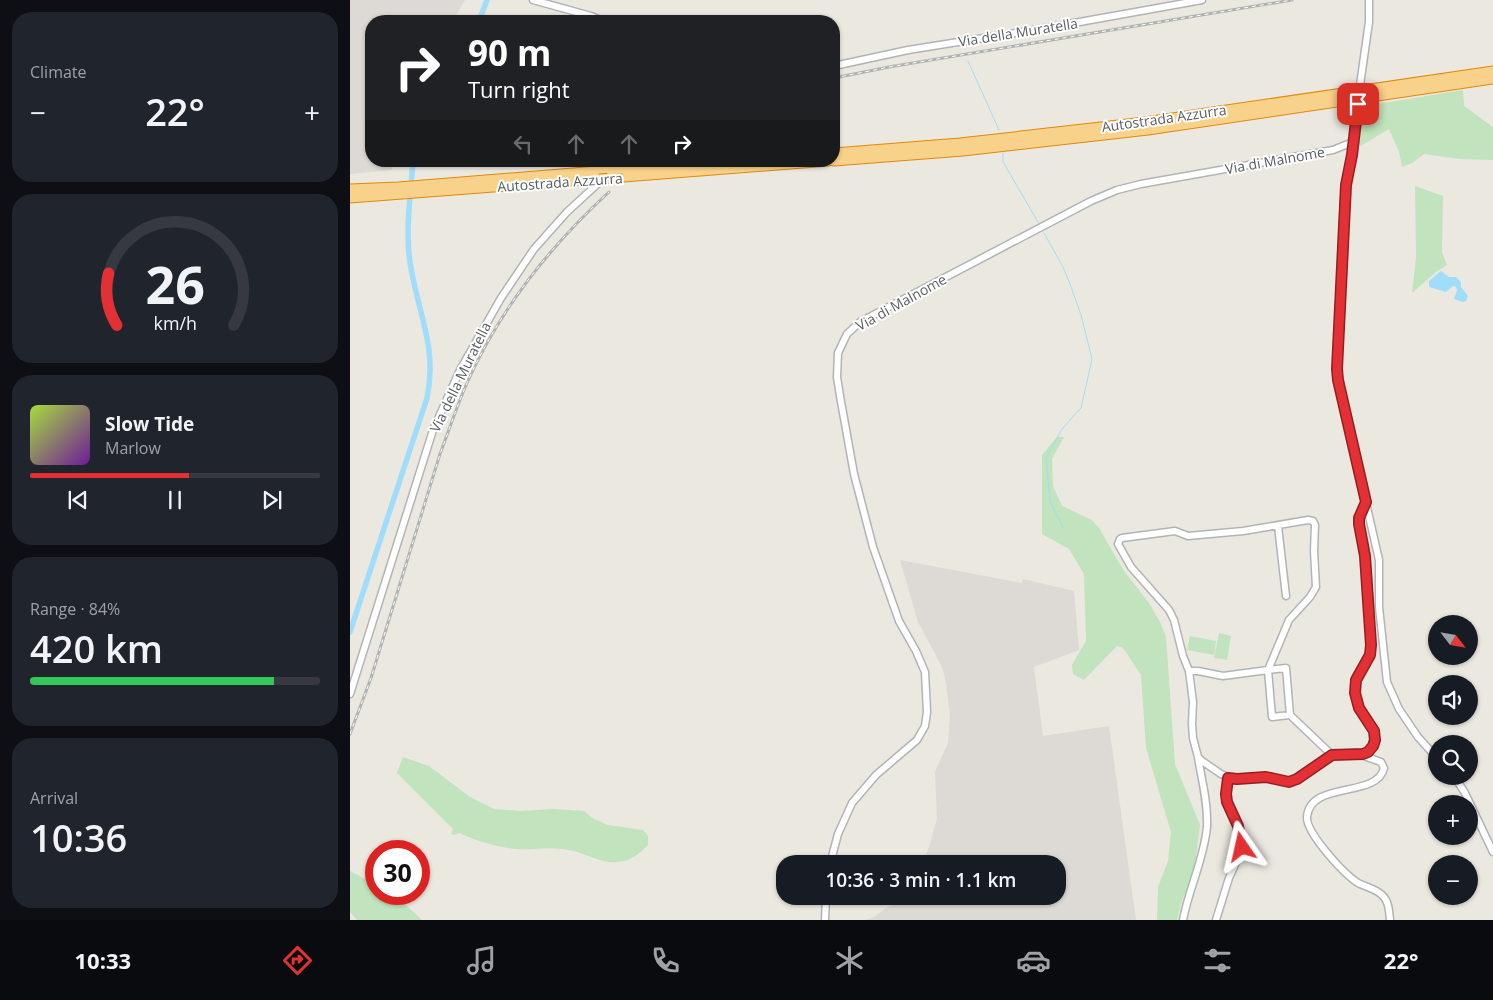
<!DOCTYPE html>
<meta charset="utf-8">
<style>
body{margin:0;font-family:"Open Sans",sans-serif;background:#20242c;color:#f1f3f6;height:100vh;display:flex;flex-direction:column;font-size:19px;white-space:nowrap}
*{box-sizing:border-box;margin:0}
p{font-size:16px;color:#9ea1a6}
.icon{flex:none;width:28px;height:28px;fill:none;stroke:currentColor;stroke-width:2;stroke-linecap:round;stroke-linejoin:round}
.map{position:relative;flex:1;overflow:hidden}
.sheet{display:flex;flex-direction:column;gap:12px;padding:12px;background:#0d0f14;width:350px}
.sheet>*{flex:none}
.guide{position:absolute;left:15px;top:15px;width:475px;height:152px;border-radius:20px;box-shadow:0 1px 4px #0004;background:#202124;color:#fff;overflow:hidden}
.needle{width:32px;rotate:121deg}
.controls{position:absolute;left:1078px;top:615px;display:grid;gap:10px}
.controls a{display:grid;place-items:center;width:50px;height:50px;border-radius:50%;background:#171b24;box-shadow:0 1px 4px #0004;font-size:25px}
.speed{position:absolute;left:15px;top:840px;display:flex;gap:10px;font-size:25px;font-weight:700;text-align:center}
.speed>*{display:grid;place-content:center;width:65px;height:65px;border-radius:50%;background:#171b24;box-shadow:0 1px 4px #0004;line-height:1}
.speed .limit{border:8px solid #d22;background:#fff;color:#111}
.pin{position:absolute;display:grid;place-items:center;width:42px;height:42px;color:#fff;margin:-21px;border-radius:10px;box-shadow:0 2px 8px #0006}
.me{position:absolute;width:55px;margin:-28px;rotate:349deg;stroke-linejoin:round;filter:drop-shadow(0 0 4px #0008)}
.turn{display:flex;align-items:center;gap:18px;height:105px;padding:0 20px;font-size:22px}
.turn .icon{width:65px;height:65px;stroke-width:2.5}
.turn b{display:block;font-size:35px;line-height:42px}
.lanes{display:flex;align-items:center;height:48px;padding:0 20px;background:#0003;justify-content:center;gap:25px;direction:ltr}
.lanes .off{opacity:.35}
.big{font-size:38px;font-weight:600;line-height:1.1}
.sheet .widget{flex:1;display:flex;flex-direction:column;justify-content:center;gap:8px;min-width:0;padding:0 18px;border-radius:20px;background:#20242c}
.sheet .dial{align-items:center;gap:0}
.dial svg{height:130px;overflow:visible;fill:none;stroke:#363941;stroke-width:7;stroke-linecap:round;text-anchor:middle}
.dial text{fill:#f1f3f6;stroke:none}
.song{display:flex;align-items:center;gap:15px}
.cover{width:60px;height:60px;border-radius:8px;background:linear-gradient(135deg,hsl(80 70% 55%),hsl(280 70% 35%))}
.played{height:5px;border-radius:2px;background:linear-gradient(90deg,#e23034 55%,#363941 55%)}
.keys{display:flex;justify-content:space-around;direction:ltr}
.heat{display:flex;justify-content:space-between;align-items:center;font-size:28px;direction:ltr}
.charge{height:8px;border-radius:4px;background:linear-gradient(90deg,#34c759 84%,#363941 0)}
.trip{position:absolute;left:426px;top:855px;width:290px;height:50px;border-radius:20px;background:#171b24;box-shadow:0 1px 4px #0004;font-weight:600;line-height:50px;text-align:center}
.menu{display:flex;height:80px;justify-content:space-around;align-items:center;background:#090b0e;color:#9ea1a6}
.menu .icon{width:35px;height:35px}
.menu .current{color:#e23034}
.menu b{font-size:22px;color:#f1f3f6}
main{display:flex;flex:1;min-height:0}
.map>svg:first-child{display:block}
.industrial{fill:#ddd9d4}
.green{fill:#c1e3bd}
.water{fill:#a0ddfb}
.lines{fill:none;stroke-linecap:round;stroke-linejoin:round}
.stream{stroke:#a0ddfb;stroke-width:1}
.canal{stroke:#a0ddfb;stroke-width:5.5}
.minor-casing{stroke:#b1b4b7;stroke-width:9}
.highway-casing{stroke:#e28809;stroke-width:11}
.minor{stroke:#fff;stroke-width:6}
.highway{stroke:#f8d18a;stroke-width:9}
.rail-casing{stroke:#b1b2b2;stroke-width:3}
.rail{stroke:#fff;stroke-width:1;stroke-dasharray:4;stroke-linecap:butt}
.highway-bridge-casing{stroke:#e28809;stroke-width:11;stroke-linecap:butt}
.highway-bridge{stroke:#f8d18a;stroke-width:9}
.route-casing{stroke:#931f22;stroke-width:12}
.route{stroke:#e23034;stroke-width:9}
.labels{text-anchor:middle;dominant-baseline:central;stroke-width:4;stroke-linejoin:round;paint-order:stroke}
.street-label{font-size:14px;fill:#595d60;stroke:#fff}
</style>
<main>
<section class="sheet">
<div class="widget"><p>Climate</p>
<div class="heat"><a>−</a><b class="big">22°</b><a>+</a></div>
</div>
<div class="widget dial"><svg viewBox="0 0 100 80">
<path d="M14 69A42 42 0 1 1 86 69"/>
<path d="M14 69A42 42 0 0 1 9 37" stroke="#e23034"/>
<text x="50" y="56" font-size="32" font-weight="700">26</text>
<text x="50" y="72" font-size="11">km/h</text>
</svg></div>
<div class="widget">
<div class="song"><i class="cover"></i><div><b>Slow Tide</b><p>Marlow</p></div></div>
<div class="played"></div>
<div class="keys"><svg class="icon" aria-label="previous" viewBox="0 0 24 24"><path d="M18 5L8 12l10 7zM5 5v14"/></svg><svg class="icon" aria-label="pause" viewBox="0 0 24 24"><path d="M8 5v14M16 5v14"/></svg><svg class="icon" aria-label="next" viewBox="0 0 24 24"><path d="M6 5l10 7-10 7zM19 5v14"/></svg></div>
</div>
<div class="widget"><p>Range · 84%</p><b class="big">420 km</b><div class="charge"></div></div>
<div class="widget"><p>Arrival</p><b class="big">10:36</b></div>
</section>
<div class="map">
<svg width="1143" height="920" viewBox="0 0 1143 920">
<rect width="100%" height="100%" fill="#ebe8e0"/>
<path class="industrial" d="M0 0H115L103 21H21V161H44L42 170 0 174Z
M550 560 672 583 673 579 724 591 729 650 684 667 693 736 759 726 786 920H515L524 917 536 908 554 901 556 896H708V864H572L579 847 587 819 585 772 598 743 600 714 595 677 591 665 568 622Z"/>
<path class="green" d="M1113 90 1114 106 1143 127V160L1109 159 1074 154 1062 163 1052 167 1049 152 1039 129 1002 151 1009 107Z
M1065 186 1093 196 1092 252 1097 265 1086 272 1062 293 1066 257Z
M707 437H714L702 459 703 486 712 506 742 520 749 528 774 571 799 603 810 622 816 637 825 764 850 825 845 865 831 904 827 920H807L808 887 818 861 821 832 796 748 791 675 773 648 767 646 734 680 723 674 722 665 736 641 734 574 719 549 692 534V455Z
M869 633 881 636 877 660 864 658Z
M840 636 866 641 864 655 837 650Z
M53 757 79 766 120 797 144 809 170 811 203 809 234 811 244 819 258 825 293 830 298 836V845C289 854 281 861 268 862 253 864 237 854 223 851 205 846 187 850 169 849 148 848 127 841 109 833L104 835 101 834 103 829 47 773Z
M0 871 26 885V894H44L72 920H7L0 912Z"/>
<path class="water" d="M1091 271 1099 277H1106L1111 282V287L1118 296 1116 301 1113 302 1104 299 1107 290 1106 287 1103 286 1096 292 1079 287V281Z"/>
<g class="lines">
<path class="stream" d="M618 61 649 130
M653 153V162L688 222
M694 233 713 267 720 284 731 315 742 359 731 408 712 429 696 458 700 501 713 528"/>
<path class="canal" d="M129 21 137 0
M0 632 77 398C88 347 67 311 60 262 55 231 61 192 63 161"/>
<defs>
<path id="minor" d="M183 0 241 16 253 21
M484 66 558 50 696 28 852 0
M1010 85 1019 22V0
M1008 103 1002 155 996 185 987 364 988 380 1029 560V607L1037 682 1049 709 1068 737 1086 757
M266 169 277 161
M928 526 936 596
M936 668 940 715 922 717 918 670Z
M839 671H848L873 676 918 670 939 620 960 597 966 587 964 551 965 525 963 521 958 520 893 531 838 536 825 531 772 538 770 539 768 544 781 567 819 610 824 620 833 656 839 671 843 702 842 724 843 738 848 757 852 761 871 774 881 778 915 777 937 782 947 779 982 755H1009L1016 753 1023 746 1025 734 1023 729 1009 709 1005 693 1006 680 1021 650 1017 577 1009 523 1016 502
M0 694 83 430 110 370 151 298 184 249 217 212 254 178
M940 715 982 755
M1011 755 1031 762 1034 768C1027 799 960 780 957 817 956 833 994 874 1008 883 1016 887 1026 889 1032 895 1039 901 1039 911 1040 920
M1104 776 1115 793 1143 852
M480 864 488 834 502 803 526 775 567 740 575 726 577 712 575 672 566 651 549 621 523 547 504 474 490 396 487 377 488 353 497 334 510 322 741 201 767 190 791 184 983 150 1003 142
M475 920 476 896
M833 920C839 888 854 859 857 827 858 804 852 780 848 758
M866 920 879 878 892 849 888 826 877 802 876 794 878 778"/>
<path id="highway" d="M484 153 610 143 795 122 1143 71
M484 161 613 151 798 130 1143 79
M272 169 375 161
M261 178 479 161
M0 189 49 187 260 170
M0 198 249 179"/>
</defs>
<use href="#minor" class="minor-casing"/>
<use href="#highway" class="highway-casing"/>
<use href="#minor" class="minor"/>
<use href="#highway" class="highway"/>
<defs>
<path id="rail" d="M484 78 539 67 942 0
M0 734 21 678 90 454C99 430 107 406 117 383 150 309 199 247 259 192"/>
</defs>
<use href="#rail" class="rail-casing"/>
<use href="#rail" class="rail"/>
<defs>
<path id="highway-bridge" d="M260 170 272 169
M249 179 261 178"/>
</defs>
<use href="#highway-bridge" class="highway-bridge-casing"/>
<use href="#highway-bridge" class="highway-bridge"/>
</g>
<g class="lines">
<defs>
<path id="route" d="M892 847 888 826 877 802 876 794 878 778 887 779 916 777 939 782 947 779 982 755 1013 754 1018 752 1023 746 1025 740 1024 731 1009 708 1005 693 1006 680 1020 655 1021 645 1015 556 1009 524V518L1016 502 988 380 987 369 996 185 1002 155 1008 104"/>
</defs>
<use href="#route" class="route-casing"/>
<use href="#route" class="route"/>
</g>
<g class="labels">
<g class="street-label">
<text transform="translate(668 32) rotate(-9)">Via della Muratella</text>
<text transform="translate(814 118) rotate(-8)">Autostrada Azzurra</text>
<text transform="translate(925 160) rotate(-10)">Via di Malnome</text>
<text transform="translate(210 182) rotate(-4)">Autostrada Azzurra</text>
<text transform="translate(551 302) rotate(-29)">Via di Malnome</text>
<text transform="translate(110 377) rotate(-64)">Via della Muratella</text>
</g>
</g>
</svg>
<div class="controls">
<a><svg class="needle" viewBox="-14 -14 28 28"><path d="M0-13l5 13h-10z" fill="#e53935"/><path d="M0 13l5-13h-10z" fill="#9ea1a6"/></svg></a>
<a><svg class="icon" aria-label="sound" viewBox="0 0 24 24"><path d="M4 9h4l5-4v14l-5-4H4zM17 9q2 3 0 6"/></svg></a>
<a><svg class="icon" aria-label="search" viewBox="0 0 24 24"><circle cx="10" cy="10" r="6"/><path d="M15 15l6 6"/></svg></a>
<a>+</a>
<a>−</a>
</div>
<div class="speed"><div class="limit">30</div></div>
<div class="pin" style="left:1008px;top:104px;background:#d93025"><svg class="icon" aria-label="arrive" viewBox="0 0 24 24"><path d="M6 21V4h12l-3 4 3 4H6"/></svg></div>
<svg class="me" style="left:892px;top:847px" viewBox="-20 -20 40 40"><path d="M0-17L14 15 0 8-14 15z" fill="#e23034" stroke="#fff" stroke-width="4"/></svg>
<div class="trip">10:36 · 3 min · 1.1 km</div>
<div class="guide">
<div class="turn"><svg class="icon" aria-label="right" viewBox="0 0 24 24"><path d="M7 20v-9h11M14 6l5 5-5 5"/></svg><div><b>90 m</b>Turn right</div></div>
<div class="lanes"><svg class="icon off" aria-label="left" viewBox="0 0 24 24"><path d="M17 20v-9H6M10 6l-5 5 5 5"/></svg><svg class="icon off" aria-label="ahead" viewBox="0 0 24 24"><path d="M12 20V5M6 11l6-6 6 6"/></svg><svg class="icon off" aria-label="ahead" viewBox="0 0 24 24"><path d="M12 20V5M6 11l6-6 6 6"/></svg><svg class="icon" aria-label="right" viewBox="0 0 24 24"><path d="M7 20v-9h11M14 6l5 5-5 5"/></svg></div>
</div>
</div>
</main>
<nav class="menu">
<b>10:33</b>
<svg class="icon current" aria-label="directions" viewBox="0 0 24 24"><path d="M12 3l9 9-9 9-9-9zM9 14v-3h6M13 9l2 2-2 2"/></svg>
<svg class="icon" aria-label="music" viewBox="0 0 24 24"><path d="M9 18V5l10-2v13"/><circle cx="6" cy="18" r="3"/><circle cx="16" cy="16" r="3"/></svg>
<svg class="icon" aria-label="phone" viewBox="0 0 24 24"><path d="M5 4h4l2 5-3 2q2 4 5 5l2-3 5 2v4C11 20 4 13 5 4z"/></svg>
<svg class="icon" aria-label="climate" viewBox="0 0 24 24"><path d="M12 3v18M4 7l16 10M4 17L20 7"/></svg>
<svg class="icon" aria-label="car" viewBox="0 0 24 24"><path d="M5 17H2v-5l4-1 3-4h7l3 4 3 1v5h-3M9 17h6M6 11h13"/><circle cx="7" cy="17" r="2"/><circle cx="17" cy="17" r="2"/></svg>
<svg class="icon" aria-label="filters" viewBox="0 0 24 24"><path d="M4 7h16M4 17h16"/><circle cx="9" cy="7" r="2"/><circle cx="15" cy="17" r="2"/></svg>
<b>22°</b>
</nav>
